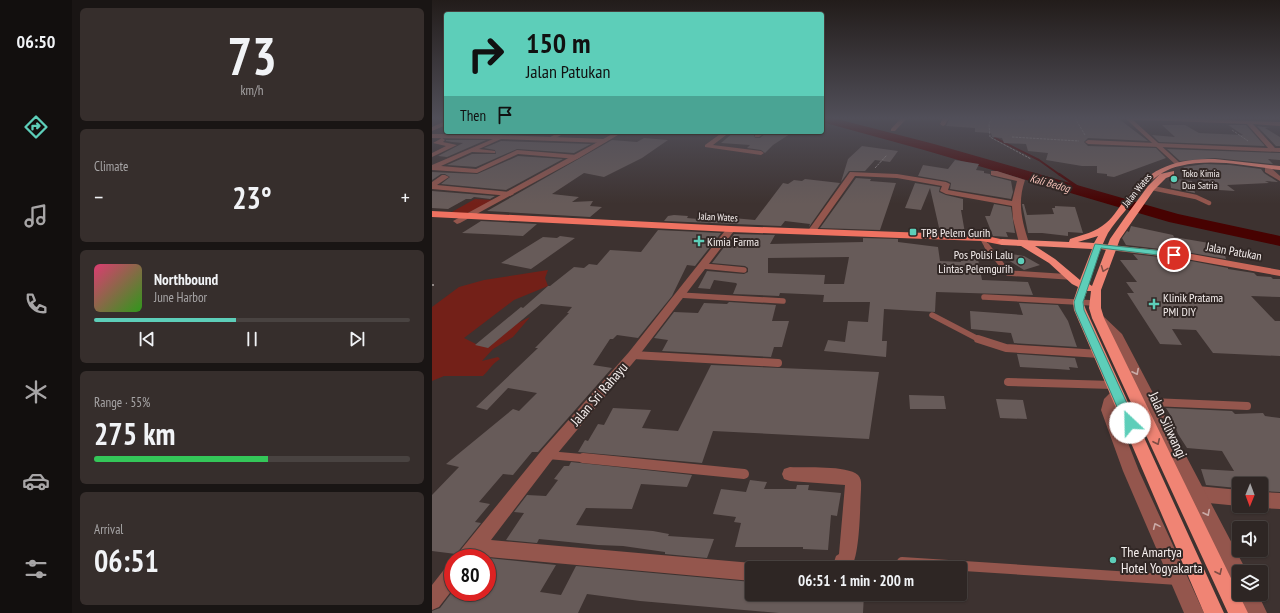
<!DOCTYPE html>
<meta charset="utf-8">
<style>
body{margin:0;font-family:"PT Sans Narrow",sans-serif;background:#362e2c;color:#f1f3f6;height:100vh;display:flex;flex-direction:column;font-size:15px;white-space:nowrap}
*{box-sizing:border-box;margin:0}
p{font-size:13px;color:#a7a5a6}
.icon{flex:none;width:22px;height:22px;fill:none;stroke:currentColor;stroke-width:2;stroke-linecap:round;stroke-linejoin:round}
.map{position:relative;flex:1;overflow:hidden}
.drawer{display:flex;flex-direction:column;gap:8px;padding:8px;background:#191514;width:360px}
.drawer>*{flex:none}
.banner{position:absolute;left:12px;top:12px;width:380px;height:122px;border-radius:4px;box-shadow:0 1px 3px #0004,0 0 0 1px #494341;background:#5dceb9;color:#111;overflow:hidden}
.needle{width:26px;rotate:181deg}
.buttons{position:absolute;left:800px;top:477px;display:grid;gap:8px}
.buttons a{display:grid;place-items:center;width:36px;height:36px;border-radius:4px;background:#2e2624;box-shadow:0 1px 3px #0004,0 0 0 1px #494341;font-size:20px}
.speed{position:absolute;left:12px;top:549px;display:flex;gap:8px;font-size:20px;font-weight:700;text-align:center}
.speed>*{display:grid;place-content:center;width:52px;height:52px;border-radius:50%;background:#2e2624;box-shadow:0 1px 3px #0004,0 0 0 1px #494341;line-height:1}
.speed .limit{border:6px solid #d22;background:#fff;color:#111}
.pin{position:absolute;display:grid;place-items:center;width:34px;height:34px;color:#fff;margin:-17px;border:2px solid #fff;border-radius:50%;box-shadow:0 1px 4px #0007}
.me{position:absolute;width:44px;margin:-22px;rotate:336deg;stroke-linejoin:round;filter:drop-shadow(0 0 3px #0008)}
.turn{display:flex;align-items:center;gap:14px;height:84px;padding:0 16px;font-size:18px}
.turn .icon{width:52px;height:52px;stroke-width:2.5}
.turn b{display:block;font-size:28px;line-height:34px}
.then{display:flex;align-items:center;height:38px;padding:0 16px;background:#0003;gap:8px;font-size:15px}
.big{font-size:30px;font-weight:700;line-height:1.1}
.drawer .widget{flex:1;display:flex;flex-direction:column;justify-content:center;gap:6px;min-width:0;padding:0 14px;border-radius:6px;background:#362e2c}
.drawer .dial{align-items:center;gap:0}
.dial b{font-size:52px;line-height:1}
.song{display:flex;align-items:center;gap:12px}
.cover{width:48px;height:48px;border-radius:6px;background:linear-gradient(135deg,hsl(340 70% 55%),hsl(110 70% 35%))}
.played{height:4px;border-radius:2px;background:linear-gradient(90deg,#5dceb9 45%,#494341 45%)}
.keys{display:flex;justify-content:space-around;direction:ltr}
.heat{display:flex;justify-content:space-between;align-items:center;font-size:22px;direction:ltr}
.charge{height:6px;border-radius:3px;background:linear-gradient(90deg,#34c759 55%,#494341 0)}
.trip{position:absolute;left:313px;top:561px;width:222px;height:40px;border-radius:4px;background:#2e2624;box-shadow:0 1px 3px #0004,0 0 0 1px #494341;font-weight:700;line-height:40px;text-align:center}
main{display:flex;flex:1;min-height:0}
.dock{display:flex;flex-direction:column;width:72px;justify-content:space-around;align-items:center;background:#120f0e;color:#a7a5a6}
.dock .icon{width:28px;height:28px}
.dock .active{color:#5dceb9}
.dock b{font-size:18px;color:#f1f3f6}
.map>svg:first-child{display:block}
.green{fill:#732018}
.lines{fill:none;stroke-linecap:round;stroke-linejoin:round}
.stream-far1{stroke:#470201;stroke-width:2}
.stream{stroke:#470201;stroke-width:2.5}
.river{fill:#470201;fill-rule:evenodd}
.building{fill:#675b59;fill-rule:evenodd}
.path-far1{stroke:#938a88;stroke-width:1;stroke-dasharray:2.5 1;stroke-linecap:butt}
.path{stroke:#938a88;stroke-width:2;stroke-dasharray:4 2;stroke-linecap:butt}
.service-far4{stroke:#94564d;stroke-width:3.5}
.service-far3{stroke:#94564d;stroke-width:4.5}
.service-far2{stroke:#94564d;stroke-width:5.5}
.service-far1{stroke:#94564d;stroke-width:8}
.service{stroke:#94564d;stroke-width:10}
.minor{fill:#94564d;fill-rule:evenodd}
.tertiary{fill:#94564d;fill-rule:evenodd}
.secondary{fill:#c86759;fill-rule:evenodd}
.primary{fill:#ef7261;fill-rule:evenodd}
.trunk{fill:#f08474;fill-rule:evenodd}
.oneway{stroke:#7e4d45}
.oneway2{stroke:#caaaa6}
.route{fill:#5dceb9;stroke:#3c8678}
.poi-dot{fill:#5dceb9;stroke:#322826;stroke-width:1.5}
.labels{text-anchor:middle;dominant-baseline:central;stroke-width:4;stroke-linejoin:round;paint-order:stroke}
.far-poi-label{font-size:10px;fill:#f6efee;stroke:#322826;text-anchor:start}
.far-street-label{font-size:10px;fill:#f6efee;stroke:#322826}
.far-water-label{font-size:11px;font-style:italic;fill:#f6c2b9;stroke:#322826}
.poi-label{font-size:12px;fill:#f6efee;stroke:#322826;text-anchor:start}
.street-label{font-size:12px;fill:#f6efee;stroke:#322826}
.near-street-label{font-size:14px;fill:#f6efee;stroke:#322826}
.near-poi-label{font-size:14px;fill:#f6efee;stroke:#322826;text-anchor:start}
</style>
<main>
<nav class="dock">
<b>06:50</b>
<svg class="icon active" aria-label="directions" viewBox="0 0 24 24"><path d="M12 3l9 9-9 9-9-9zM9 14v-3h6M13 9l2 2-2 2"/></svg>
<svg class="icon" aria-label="music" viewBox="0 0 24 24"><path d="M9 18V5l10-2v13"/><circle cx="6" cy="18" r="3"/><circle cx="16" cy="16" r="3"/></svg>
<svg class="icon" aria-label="phone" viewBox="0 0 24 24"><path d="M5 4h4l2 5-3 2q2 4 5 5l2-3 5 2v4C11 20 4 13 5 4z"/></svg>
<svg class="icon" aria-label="climate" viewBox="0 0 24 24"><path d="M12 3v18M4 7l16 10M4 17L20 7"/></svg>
<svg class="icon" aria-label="car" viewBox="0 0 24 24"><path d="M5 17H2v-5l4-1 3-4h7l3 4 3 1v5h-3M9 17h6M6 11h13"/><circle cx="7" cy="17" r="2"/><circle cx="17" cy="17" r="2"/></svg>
<svg class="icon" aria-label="filters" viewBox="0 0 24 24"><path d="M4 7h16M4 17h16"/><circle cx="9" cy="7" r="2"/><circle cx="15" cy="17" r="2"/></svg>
</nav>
<section class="drawer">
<div class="widget dial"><b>73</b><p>km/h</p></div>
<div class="widget"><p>Climate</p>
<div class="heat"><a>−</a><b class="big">23°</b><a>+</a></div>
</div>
<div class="widget">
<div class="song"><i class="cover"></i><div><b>Northbound</b><p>June Harbor</p></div></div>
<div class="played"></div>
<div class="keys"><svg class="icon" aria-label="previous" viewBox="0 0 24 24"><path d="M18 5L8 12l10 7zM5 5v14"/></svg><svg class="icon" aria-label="pause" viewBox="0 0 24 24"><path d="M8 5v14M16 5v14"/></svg><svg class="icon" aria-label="next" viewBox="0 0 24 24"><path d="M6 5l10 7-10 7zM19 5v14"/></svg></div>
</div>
<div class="widget"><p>Range · 55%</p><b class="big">275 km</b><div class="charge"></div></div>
<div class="widget"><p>Arrival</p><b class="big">06:51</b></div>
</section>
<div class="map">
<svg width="848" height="613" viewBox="0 0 848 613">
<rect width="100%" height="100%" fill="#3d3230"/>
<path class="green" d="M43 199 62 200 34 214 18 213Z
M116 270 113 278 116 286 82 300 32 338 44 344 98 317 81 337 61 349 50 361 66 357 68 359C61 363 57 370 51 376H12L0 381V307L27 287 52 280Z"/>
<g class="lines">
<path class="stream-far1" d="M563 133V138L607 160 628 175"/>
<path class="stream" d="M627 174 653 192"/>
<path class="river" d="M390 118H401L502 144 746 214 848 236V246L737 222 492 150 390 122Z"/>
</g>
<path class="building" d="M518 118H554L593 121 592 118 687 119 716 141 656 138 652 142 656 146 724 148 734 158 682 177 675 176V174L665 173V166H650L614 160 616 153 596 151 594 144 572 143 570 138 560 137 559 133 543 132V128L514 126Z
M730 125H753L767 133 811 135 796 125H814L833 146 727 142 720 135 743 137Z
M825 126 838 128H833L848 137V146H844Z
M28 132H124L118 135Z
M302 132H324L322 135 323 138H328L335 132H361L341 145 333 153 329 150 315 148 318 145 289 143Z
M212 138 236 140 210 158 172 177 152 173 120 194 147 197 140 202 161 201 158 206 170 207 158 217 55 211 180 140 205 142Z
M14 140H54L15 157 6 156 31 143 20 142 14 141Z
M69 141 159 144 142 153 85 149 44 167 15 165 40 154H64L63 150 52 148Z
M430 146 466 151 458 162 443 160 433 171H417L409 182 416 159Z
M735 149 848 153V160L836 159 841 164 783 158 748 161Z
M86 156 131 159 74 190 9 184 18 177 13 174H9L0 180V172L45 174Z
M523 160 547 164 544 170 552 171V173L558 174 559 176 579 181 581 192 579 199 518 189 519 183 515 181 486 176 491 165 516 169Z
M773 164 798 165 829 169 832 173 846 182 833 181 837 183 795 185 803 191 787 190 776 181H771L751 167Z
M424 178 439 179 438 181 464 183 448 230 388 228Z
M738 178 760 181 763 193 739 188Z
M373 179 408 183 377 227 378 224 353 221 349 226 232 221 236 216 242 215 256 216 255 218 298 222 301 218 323 220 351 183 356 184 362 180 370 181Z
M483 183 508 187 507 192 514 195 531 199V210H529L533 233 508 232 498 188 489 210 473 208Z
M0 191 63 196 58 199 42 197 39 199H34L16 209 0 208Z
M562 204 579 207 583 233 574 232 576 237 561 236 553 216H558Z
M590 204H592L595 215 622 214 620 208H623V206L643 207 651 233 636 232V236L610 233H596Z
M49 221 105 224 91 236 30 233Z
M699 226 741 235 742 237 777 243 779 246 791 248 794 259 754 252 694 245 690 238 695 231 697 232Z
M226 230 289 233 263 266 255 265 240 296 206 338 185 335 181 339H178L161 365 180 368 106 452H100L81 475 71 474 47 502 58 504 43 522 49 523 24 554 0 551V495L27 467 14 464 81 409 87 411 105 393 76 388 55 410 44 407 106 348H103L137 313H135L140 307 109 304 56 348 43 345 89 307 91 308 116 286H118L142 267 152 268 157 264 165 265 178 250 209 252Z
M302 234 343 235 338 244 431 242V238L466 239V242L506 247 508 261 529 262 528 257 546 259 550 280 596 282 601 295 504 292 503 312 452 309 450 341H455L454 357 392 351 396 340 413 342 416 321 436 322 438 302H391L392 295 348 293 347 296 301 294 305 284 304 283 282 280 278 289 266 288 275 271 312 274 316 272V268L313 266 280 263ZM417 257 412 284H392L393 275 336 273V258Z
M128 236 143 238 99 269 69 263 111 237 125 238Z
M565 252 592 256 608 265 592 270 568 255Z
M701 254 754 260 796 268V269L822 273 825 276 839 277 841 279H848V297L819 296 843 321H848V356L781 353 764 330 740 329 750 345 728 344 695 293H702L694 282H705L688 260H706Z
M297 302 344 305 340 321H357L350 347H342L339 357 230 351 236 340 222 338 242 312 266 313 272 303 295 304Z
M587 303 626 305 636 321 645 347 582 343 579 333 539 329 538 311 591 315Z
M585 354 643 358 646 368 637 367 638 370 625 369 588 367Z
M279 365 447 372 437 439 281 431 270 463 146 452 153 440 156 441 166 424 172 425 181 408 219 410 210 428 246 431Z
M477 395 512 396 514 409H478Z
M564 399 591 400 595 419 568 418Z
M734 408 800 411 803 414 831 413 833 416 848 418V492L829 491V484H802L805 488 774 485 769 469 802 471 790 451 755 448 746 434 739 416Z
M139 462 260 475 255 487 209 484 200 509 154 508 144 525 221 531 237 534 236 536 282 539 275 558 233 554V552L191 546 166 545 107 539 105 543 74 540 92 513 82 512 95 495 114 496 126 480 122 479 132 466H137Z
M318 480 335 482 332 489H364L365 485H377L376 490 409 493 405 516 399 515 396 550 371 549V547H303L309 523 302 522 304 517 281 514 289 489 314 492Z
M56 558 124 565 108 592 129 595 144 566 320 582V594H432L431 613H347L208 601 155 594 146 613H0V611L8 608 21 591 55 592V560Z"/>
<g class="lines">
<path class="path-far1" d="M560 118 557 124 558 137 599 159
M643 118 653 135
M800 130 816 141
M580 137 647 141
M443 168 455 155"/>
<path class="path" d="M0 285H2"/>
<path class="service-far4" d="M120 138 131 132"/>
<path class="service-far3" d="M720 188 764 197 777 203
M550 238 555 247"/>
<path class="service-far2" d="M555 246 576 273 638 277
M271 266 312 270
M247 295 351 301
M552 297 662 303
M500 315 548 340"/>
<path class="service-far1" d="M546 339 574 348 668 354
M201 355 346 363
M576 382 681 385
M719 402 815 406
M116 455 161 459"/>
<path class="service" d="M151 458 312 474
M470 562 746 580"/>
<path class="minor" d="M469 118H475L463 131H459V129Z
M511 118H517L513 125 511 126 508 124Z
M738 118 848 122V126L821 124 843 148H848V152L656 144 653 142 656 140 836 148 815 124 740 121Z
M14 121V125L0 131V127Z
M291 132H298L281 145 329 151 332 153 329 155 273 147V145Z
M327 132H334L327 137H323V135Z
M0 134H42L172 139 175 141 172 143 69 139 47 149 63 151V153L40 152 9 166 44 169 85 150 145 155 148 157 145 159 86 154 45 173 0 170V165L61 139 0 138Z
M10 138 13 140 11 142 25 145 0 157V153L14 146 1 143Z
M833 168H839L848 176V181L833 172Z
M559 171H565L593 180C585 203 590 221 597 243L595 245H589L587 243 581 219 580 206 514 194 508 191 510 186 465 178 423 176 382 234H376L375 232 418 172 465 174 514 182 518 184 516 190 580 201 585 181 559 175Z
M10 175H13L17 177 5 185 78 192 82 194 78 196 0 189V182Z
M299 226 303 229 302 231 205 358 120 460 59 540 320 563 327 565 328 568H320V581L46 556 44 558H24L27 552 110 450 197 352 296 227Z
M358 467C373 468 415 465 426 475 430 479 429 485 429 490 428 505 428 560 418 568H400L404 556 407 554 413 485 358 481 352 479 350 474 352 469Z
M766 486 807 490V506L766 502 760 499 758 494 760 489Z
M829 492 848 493V509L829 508 824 506H829Z
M21 565V589L7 607 0 610V585L14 567Z"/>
<path class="tertiary" d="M693 118H742L740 121 701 120 748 163V165H744Z
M184 132H191L147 158 28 223 25 224 21 221Z
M666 314 670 315 690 334 814 570V572H807V586L800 584 679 336 660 318 662 315Z
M685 390 690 391 692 395 684 405 683 410 707 471 772 613H752L691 471 669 410 672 399 680 391Z
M807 590V594H826L835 613H814L805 594Z"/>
<path class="secondary" d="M680 245 754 253 848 270V276L754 259 677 250 675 248Z"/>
<path class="primary" d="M0 211 299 226 550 235 573 240 575 242 570 245 550 241 299 232 0 217Z
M666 243 683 246 685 248 680 251 663 248 661 246 663 244Z"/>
<path class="trunk" d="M783 159 848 166V170C815 166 781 158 748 166 723 171 708 192 693 211 687 218 681 225 676 233 668 249 662 267 657 284L660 286 678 239 694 216 716 186 728 174 742 171V175L734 178 722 190 688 239 669 290V308L672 318 816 613H796L660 318 657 308 659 291H655L651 302 654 310 792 613H772L642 310 641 302 646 287 640 284 617 263 589 246 570 245 565 242 570 239 637 242 638 239C650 235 664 232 674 223 682 217 688 205 695 197 721 166 744 159 783 159ZM666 236 662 243 646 242ZM603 246 660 249 648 280 623 259Z"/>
</g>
<defs><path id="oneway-chevron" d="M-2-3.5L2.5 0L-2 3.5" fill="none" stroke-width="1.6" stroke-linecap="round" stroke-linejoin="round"/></defs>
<g class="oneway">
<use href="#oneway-chevron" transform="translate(672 269) rotate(111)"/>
<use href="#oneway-chevron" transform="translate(725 442) rotate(65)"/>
<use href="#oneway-chevron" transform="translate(787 572) rotate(65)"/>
</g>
<g class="oneway2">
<use href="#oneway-chevron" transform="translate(704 372) rotate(63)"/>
<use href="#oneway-chevron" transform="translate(775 513) rotate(63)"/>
<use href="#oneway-chevron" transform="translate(724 526) rotate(-114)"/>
</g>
<linearGradient id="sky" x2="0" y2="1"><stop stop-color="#221c1a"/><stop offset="0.58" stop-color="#514f59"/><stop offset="1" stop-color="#514f59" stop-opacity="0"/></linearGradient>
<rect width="848" height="204" fill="url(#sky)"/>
<path class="route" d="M663 244 742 252 746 255 742 257 669 248 651 302 652 310 704 423 702 426 698 428 694 426 692 423 643 310 642 302Z"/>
<g class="poi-dot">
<circle cx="742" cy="179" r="4"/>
<rect x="477" y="228" width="8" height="8" rx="2"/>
<path d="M265 235h4v4h4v4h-4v4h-4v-4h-4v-4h4z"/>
<circle cx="589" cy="261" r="4"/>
<path d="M720 298h4v4h4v4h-4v4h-4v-4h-4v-4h4z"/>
<circle cx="681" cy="560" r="4"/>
</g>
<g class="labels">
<g class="far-poi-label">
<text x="750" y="173">Toko Kimia<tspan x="750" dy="12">Dua Satria</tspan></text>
</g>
<g class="far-street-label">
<text transform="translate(705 190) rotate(-51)">Jalan Wates</text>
<text transform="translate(286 217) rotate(3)">Jalan Wates</text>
</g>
<g class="far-water-label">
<text transform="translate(618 183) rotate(16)">Kali Bedog</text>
</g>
<g class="poi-label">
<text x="489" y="232">TPB Pelem Gurih</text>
<text x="275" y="241">Kimia Farma</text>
<text x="581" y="254" text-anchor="end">Pos Polisi Lalu<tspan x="581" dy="14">Lintas Pelemgurih</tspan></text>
<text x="731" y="297">Klinik Pratama<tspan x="731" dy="14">PMI DIY</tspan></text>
</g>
<g class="street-label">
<text transform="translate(802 251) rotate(10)">Jalan Patukan</text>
</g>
<g class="near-street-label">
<text transform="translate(167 394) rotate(-49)">Jalan Sri Rahayu</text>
<text transform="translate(736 425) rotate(65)">Jalan Siliwangi</text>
</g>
<g class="near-poi-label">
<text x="689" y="552">The Amartya<tspan x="689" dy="16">Hotel Yogyakarta</tspan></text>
</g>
</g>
</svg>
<div class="buttons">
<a><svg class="needle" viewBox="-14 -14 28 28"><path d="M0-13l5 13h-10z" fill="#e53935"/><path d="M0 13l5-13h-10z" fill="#a7a5a6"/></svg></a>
<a><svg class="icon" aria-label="sound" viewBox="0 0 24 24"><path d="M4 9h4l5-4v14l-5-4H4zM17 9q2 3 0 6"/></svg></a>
<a><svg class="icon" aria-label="layers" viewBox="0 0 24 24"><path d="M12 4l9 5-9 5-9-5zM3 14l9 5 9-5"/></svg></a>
</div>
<div class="speed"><div class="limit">80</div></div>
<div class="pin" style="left:742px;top:255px;background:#d93025"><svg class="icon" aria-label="arrive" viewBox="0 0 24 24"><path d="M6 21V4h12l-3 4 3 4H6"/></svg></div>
<svg class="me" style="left:698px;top:423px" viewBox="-20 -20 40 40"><circle r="19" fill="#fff"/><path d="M0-13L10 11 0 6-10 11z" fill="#5dceb9"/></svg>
<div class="trip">06:51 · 1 min · 200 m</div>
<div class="banner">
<div class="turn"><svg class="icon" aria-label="right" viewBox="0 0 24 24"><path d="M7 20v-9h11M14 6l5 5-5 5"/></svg><div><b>150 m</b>Jalan Patukan</div></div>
<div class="then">Then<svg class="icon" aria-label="arrive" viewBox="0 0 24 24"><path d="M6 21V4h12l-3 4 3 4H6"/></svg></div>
</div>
</div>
</main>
